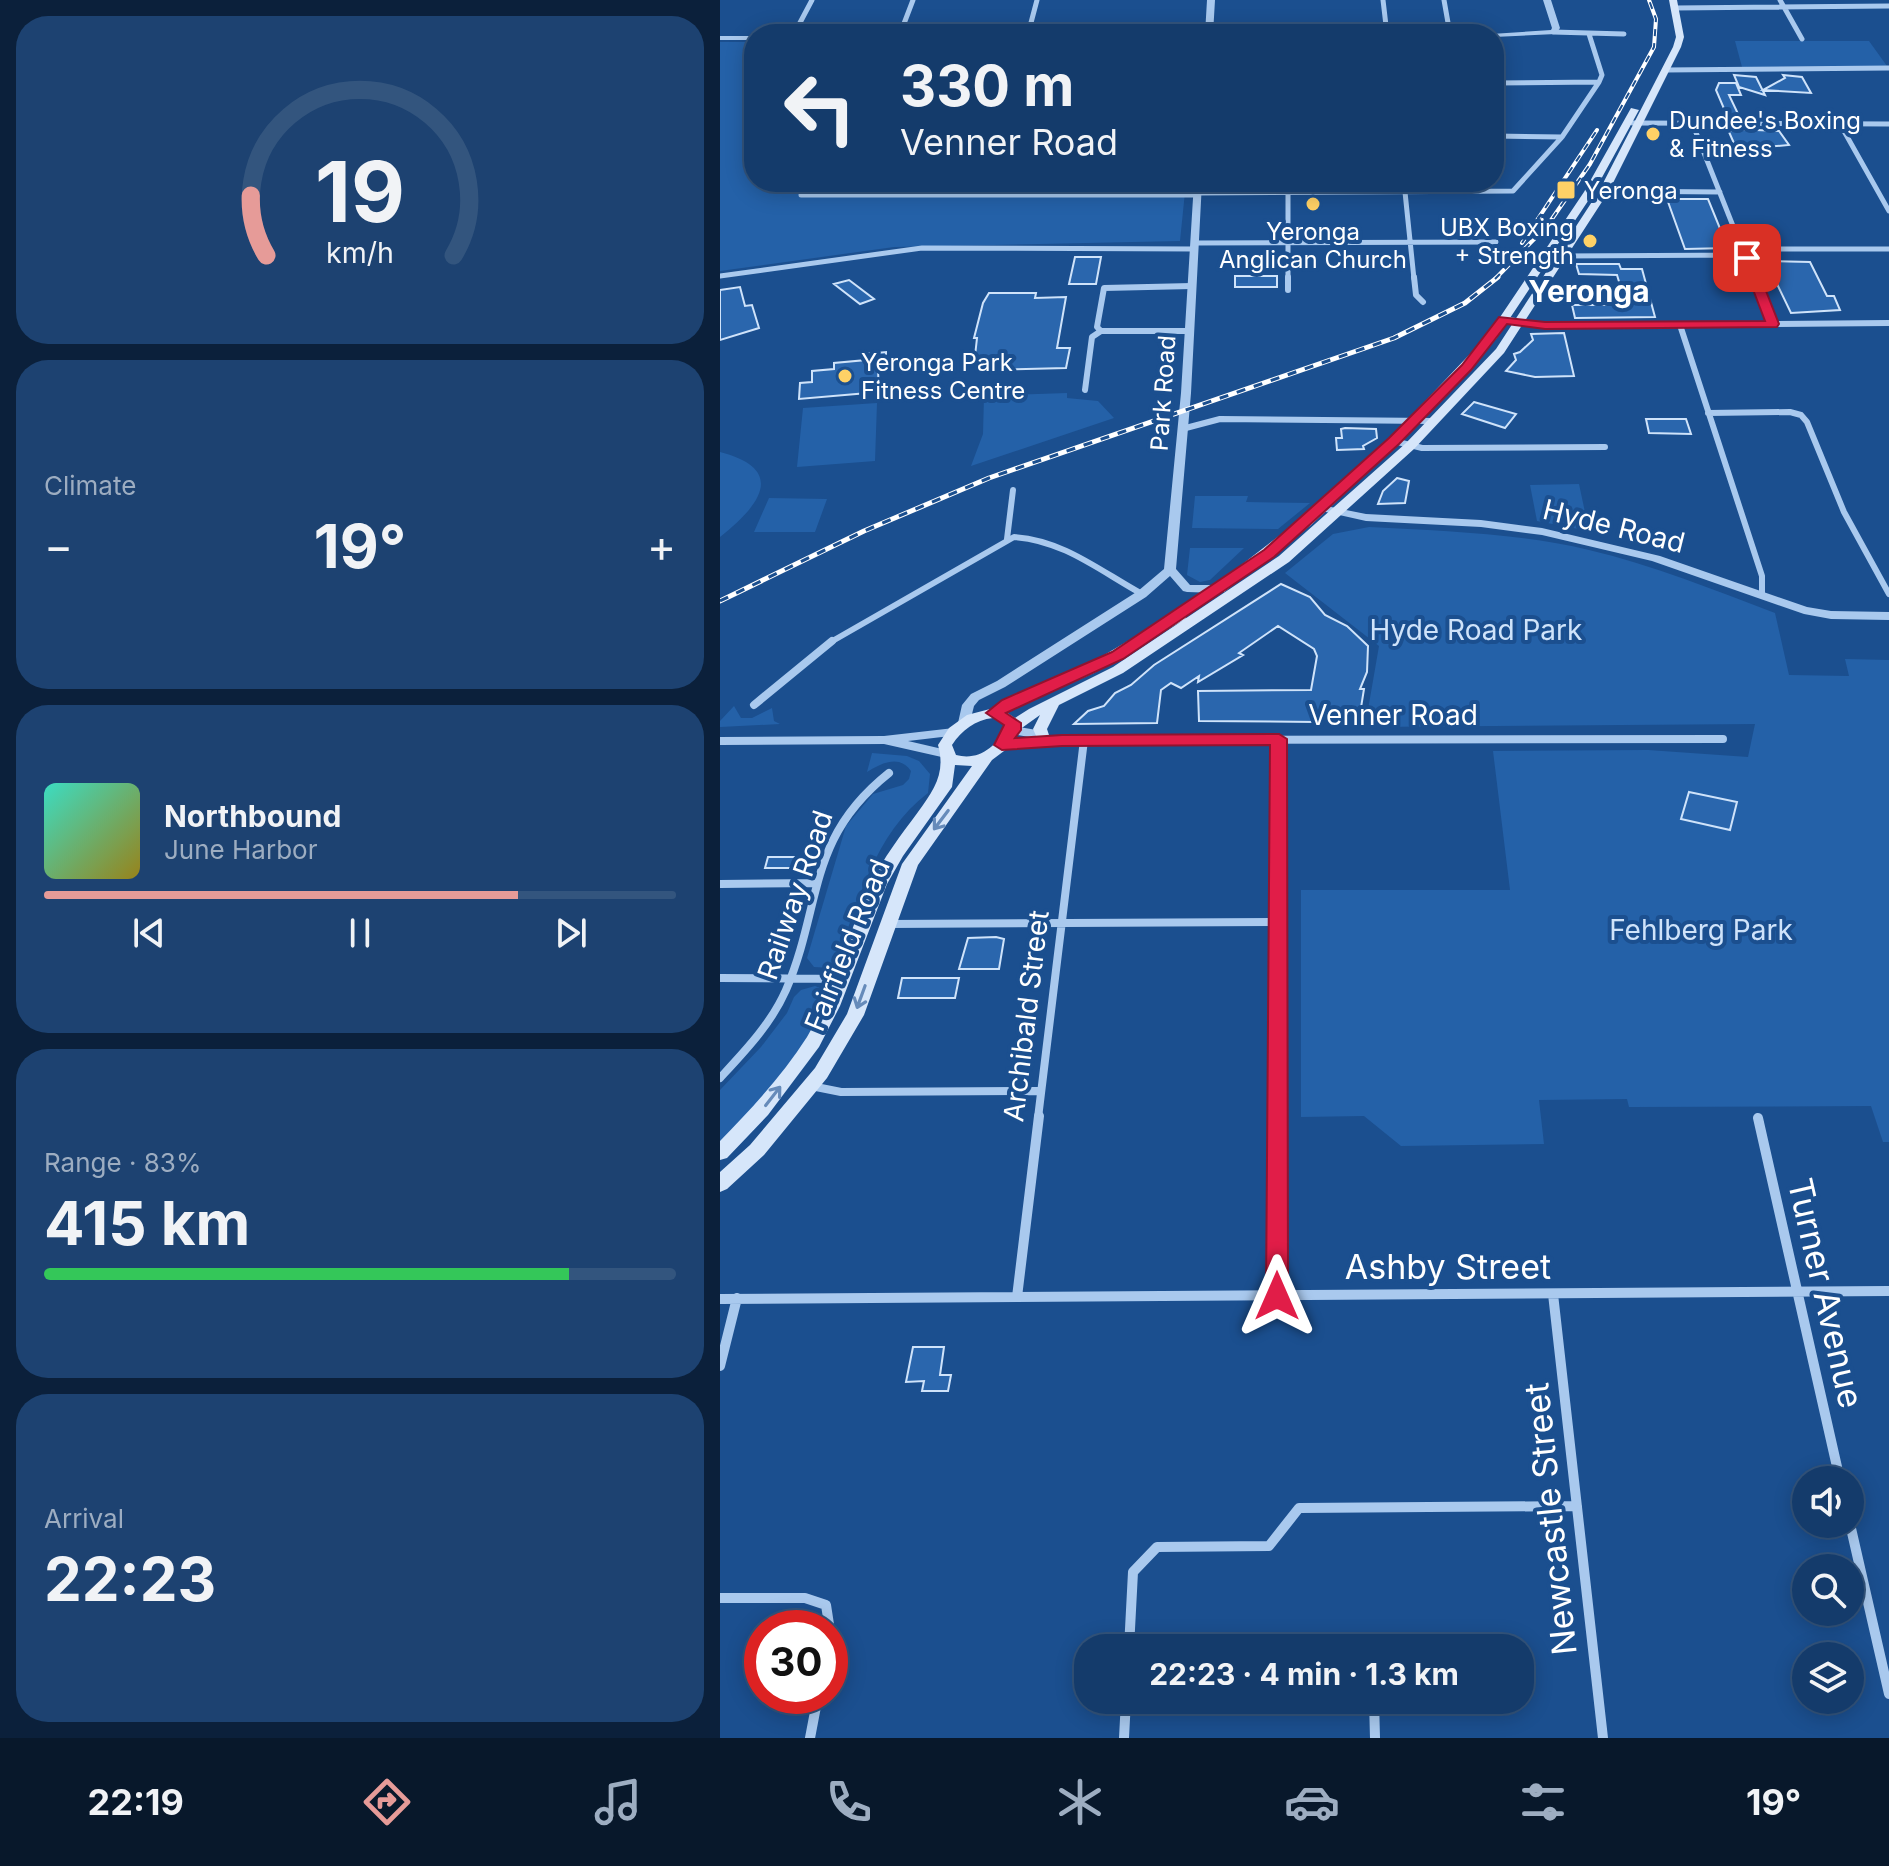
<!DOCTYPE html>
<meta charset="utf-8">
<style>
body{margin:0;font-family:Inter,sans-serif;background:#1d4271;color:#f1f3f6;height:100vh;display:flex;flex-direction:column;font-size:30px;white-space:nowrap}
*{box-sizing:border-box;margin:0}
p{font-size:26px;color:#9dadc1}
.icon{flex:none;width:44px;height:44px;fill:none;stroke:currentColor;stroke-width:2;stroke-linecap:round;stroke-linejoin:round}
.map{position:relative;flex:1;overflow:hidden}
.panel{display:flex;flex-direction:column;gap:16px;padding:16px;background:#0b203b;width:720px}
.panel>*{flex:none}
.top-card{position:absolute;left:24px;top:24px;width:760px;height:168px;border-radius:32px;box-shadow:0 4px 20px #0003,0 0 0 2px #33557e;background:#143b6b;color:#f1f3f6;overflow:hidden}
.fabs{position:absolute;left:1072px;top:1466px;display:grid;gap:16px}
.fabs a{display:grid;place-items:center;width:72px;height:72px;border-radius:50%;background:#143b6b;box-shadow:0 4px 20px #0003,0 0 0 2px #33557e;font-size:40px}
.speed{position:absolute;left:24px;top:1610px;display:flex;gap:16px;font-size:40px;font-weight:700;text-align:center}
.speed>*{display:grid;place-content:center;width:104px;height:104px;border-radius:50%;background:#143b6b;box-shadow:0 4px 20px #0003,0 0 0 2px #33557e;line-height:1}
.speed .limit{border:12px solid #d22;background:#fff;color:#111}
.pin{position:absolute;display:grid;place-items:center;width:68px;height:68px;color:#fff;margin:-34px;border-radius:16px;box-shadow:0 4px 12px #0006}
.me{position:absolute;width:88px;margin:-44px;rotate:0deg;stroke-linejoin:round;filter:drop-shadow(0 0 6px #0008)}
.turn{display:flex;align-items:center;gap:28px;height:168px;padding:0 24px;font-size:36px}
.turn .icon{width:104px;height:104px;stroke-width:2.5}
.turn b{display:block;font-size:56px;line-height:68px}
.big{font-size:60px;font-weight:700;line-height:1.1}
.panel .card{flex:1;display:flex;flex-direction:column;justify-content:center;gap:12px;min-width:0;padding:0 28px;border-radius:32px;background:#1d4271}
.panel .dial{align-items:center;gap:0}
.dial svg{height:208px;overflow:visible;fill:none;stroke:#33557e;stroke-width:7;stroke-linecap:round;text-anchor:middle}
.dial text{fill:#f1f3f6;stroke:none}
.song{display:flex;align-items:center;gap:24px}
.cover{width:96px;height:96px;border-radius:12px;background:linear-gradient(135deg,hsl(170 70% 55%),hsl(50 70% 35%))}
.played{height:8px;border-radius:4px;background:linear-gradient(90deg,#e69b98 75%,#33557e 75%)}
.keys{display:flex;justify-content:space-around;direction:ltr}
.heat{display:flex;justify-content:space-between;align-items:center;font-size:44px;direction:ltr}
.charge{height:12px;border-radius:6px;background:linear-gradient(90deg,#34c759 83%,#33557e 0)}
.trip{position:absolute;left:354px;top:1634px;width:460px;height:80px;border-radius:32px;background:#143b6b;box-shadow:0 4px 20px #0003,0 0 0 2px #33557e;font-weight:700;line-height:80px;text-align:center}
.tabs{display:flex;height:128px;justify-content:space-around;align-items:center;background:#08182b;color:#9dadc1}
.tabs .icon{width:56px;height:56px}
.tabs .active{color:#e69b98}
.tabs b{font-size:36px;color:#f1f3f6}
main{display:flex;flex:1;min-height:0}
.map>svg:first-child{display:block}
.green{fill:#2461a8}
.building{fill:#2a66ad;stroke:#cfe3fa;stroke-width:2}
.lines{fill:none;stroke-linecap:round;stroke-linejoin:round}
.minor-far3{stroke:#a9c9ee;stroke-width:5}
.minor-far2{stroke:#a9c9ee;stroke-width:6}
.minor-far1{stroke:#a9c9ee;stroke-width:8}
.minor{stroke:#a9c9ee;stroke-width:10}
.tertiary{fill:#a9c9ee;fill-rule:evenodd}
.secondary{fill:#d6e6fa;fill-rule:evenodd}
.rail-far1-casing{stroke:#fff;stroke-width:4}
.rail-casing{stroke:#fff;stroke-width:5}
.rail-far1{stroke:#1b4f8f;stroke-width:2;stroke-dasharray:7;stroke-linecap:butt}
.rail{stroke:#1b4f8f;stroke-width:3;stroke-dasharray:9;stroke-linecap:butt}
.oneway{stroke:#668bba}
.route{fill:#e11d48;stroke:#92132f;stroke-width:2}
.poi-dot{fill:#ffd166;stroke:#1b4f8f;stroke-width:3}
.labels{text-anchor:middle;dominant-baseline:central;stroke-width:8;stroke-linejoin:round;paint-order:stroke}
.far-poi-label{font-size:24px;fill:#fff;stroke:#1b4f8f;text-anchor:start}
.far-street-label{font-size:24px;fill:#fff;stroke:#1b4f8f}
.street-label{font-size:28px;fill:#fff;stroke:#1b4f8f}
.park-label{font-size:28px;fill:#cfe3fa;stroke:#1b4f8f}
.far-district-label{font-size:30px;font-weight:bold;fill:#fff;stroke:#1b4f8f}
.near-street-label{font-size:34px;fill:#fff;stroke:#1b4f8f}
</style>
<main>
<section class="panel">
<div class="card dial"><svg viewBox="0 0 100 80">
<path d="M14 69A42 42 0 1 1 86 69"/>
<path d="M14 69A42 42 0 0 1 8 46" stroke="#e69b98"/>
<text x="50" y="56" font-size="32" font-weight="700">19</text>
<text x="50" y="72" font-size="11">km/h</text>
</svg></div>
<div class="card"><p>Climate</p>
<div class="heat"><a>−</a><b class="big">19°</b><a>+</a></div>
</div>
<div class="card">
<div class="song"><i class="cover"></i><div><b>Northbound</b><p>June Harbor</p></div></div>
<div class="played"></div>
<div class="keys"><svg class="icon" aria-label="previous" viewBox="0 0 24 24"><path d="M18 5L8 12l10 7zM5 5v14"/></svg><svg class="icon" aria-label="pause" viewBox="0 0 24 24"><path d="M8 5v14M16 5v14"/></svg><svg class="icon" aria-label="next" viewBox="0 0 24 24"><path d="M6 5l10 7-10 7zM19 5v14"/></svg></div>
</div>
<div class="card"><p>Range · 83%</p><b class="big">415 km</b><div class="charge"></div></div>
<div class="card"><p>Arrival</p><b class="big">22:23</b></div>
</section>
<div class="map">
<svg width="1169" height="1738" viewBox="0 0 1169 1738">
<rect width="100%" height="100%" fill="#1b4f8f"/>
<path class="green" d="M1015 41H1149L1167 66 1022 67Z
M0 42H34V182H176L199 191 182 182H331L305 190H386L387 182H466L460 241 174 247 0 271Z
M347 393V398L378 401 394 418 251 466 263 434 264 396Z
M157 403 155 461 77 467 83 408Z
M0 452C69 470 38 507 0 537Z
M859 484 869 531 817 521 810 485Z
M475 496H528L526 502 590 503 558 529 472 528Z
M49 498 107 499 95 532H34Z
M649 527C723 531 797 533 869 550 933 565 994 590 1055 613L1069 675 1129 676 1125 659 1169 660V1142H1163L1151 1106 909 1107 907 1099 819 1100 824 1144 681 1146 644 1116 581 1117V890H790L773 751 928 750 1028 757 1035 724 645 727 659 646 565 573 613 534Z
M470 548H524L490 580 480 582 467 575Z
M14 706 21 718H32L52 708 54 721 60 724 0 727V721Z
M152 753 187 756 199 761 210 774 208 793C154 834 138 902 116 963L112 968 94 967 87 958 126 826 153 794 183 785 189 779 191 771C179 754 162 763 147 772Z
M95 986 105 990C109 1026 26 1117 0 1145V1090L41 1047 67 1013 74 997 81 990Z"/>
<path class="building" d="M1014 75 1036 77 1045 95 1019 87Z
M1063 75 1082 77 1091 93 1043 90 1065 78Z
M999 83H1016L1021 95H1009L1020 118H1008L996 90Z
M1013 129 1059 131 1069 145 1044 147 1045 150H1017L1009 132Z
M947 199H988L1008 248 965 249Z
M355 257H381L376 284H349Z
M1046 261 1090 262 1107 296H1114L1120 310 1071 313Z
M856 264H899L901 269H922L935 317 855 318 852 305H906L897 275 859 274Z
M515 276H557V287H515Z
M129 280 154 299 140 304 114 284Z
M20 287 25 306 32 305 39 328 0 340V290Z
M269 293H316L315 298 346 297 337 348H350L346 368 261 370 255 356 257 338H254L263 303Z
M844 333 854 376 815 377 786 371 796 360 794 354 800 352 813 340 811 334Z
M166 352V369L158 370 159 392 79 399 80 383 92 382V371L114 369V363L146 360V354Z
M754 402 796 414 785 428 742 414Z
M926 419H966L971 434 929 433Z
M625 428 656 429 657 438 643 446 644 449 617 450 616 438H622L621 429Z
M677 478 689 481 685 503 658 504 663 491Z
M561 584 590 597 605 615 627 626 648 646 647 672 640 689H644L639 720 604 716V720L596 722 479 721 478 691 591 690 597 656 594 649 558 626 519 653 523 655 478 682 479 676 461 688 451 683 441 690 437 723 354 724 368 711 384 706 395 693 411 685 434 665Z
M969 792 1017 802 1010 830 961 819Z
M48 857H89L86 868H45Z
M276 937 284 939 279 969H239L248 938Z
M182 978H239L235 998H178Z
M193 1347H224L220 1375H231L228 1391H202L204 1381 186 1382Z"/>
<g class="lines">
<path class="minor-far3" d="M663 0 667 34
M724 0 730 34
M1060 0 1082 39
M955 8 1169 6
M833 32 904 34
M74 34 92 0
M180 34 193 0
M308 34 317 0
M945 70 1169 68
M774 83 879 82
M912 123 1169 124
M1120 124 1169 211
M973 125 1034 279
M774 136 842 137
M884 191 1000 192
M568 192V279
M685 192 694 279
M477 193 793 191 842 137 879 82 882 75 869 34
M81 195H477
M475 243 776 242
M1023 249H1169
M841 256 1026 255
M0 276 202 248 475 249"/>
<path class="minor-far2" d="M568 277V290
M694 277 696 295 703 302
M1034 277 1052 324
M960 325 1042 576V594
M381 331 377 327 384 288 472 286
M381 331H469
M365 390 372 337 381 331
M988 413 1070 412 1081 415 1087 422 1124 512 1169 594
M462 429 500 419 712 421
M674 441 702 448 885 447
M287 539 293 490
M109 643 294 537C343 540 380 571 422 594"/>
<path class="minor-far1" d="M34 705 112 641
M292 730 322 735
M282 745 342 740 1003 739
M0 884 97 883
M168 924 558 922
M0 978 122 979
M0 1078C25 1051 51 1024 66 990 103 903 86 839 169 773
M91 1086 121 1092 321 1091
M318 1118 364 740
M558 1118 559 739"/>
<path class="minor" d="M1038 1118 1120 1480
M833 1294 883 1738
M557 1296 558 1116
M297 1297 319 1116
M0 1299 1169 1291
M0 1366 17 1298
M1130 1524 1169 1694
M0 1598H85L106 1605 110 1631
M409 1648 413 1572 437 1547 549 1546 579 1508 857 1506
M654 1700 655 1738
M90 1738 98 1696
M404 1738 406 1700"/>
<path class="tertiary" d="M487 0H495L493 34H485Z
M823 0H831L840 28 836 34 774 37V34H771L831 30 832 28Z
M0 36H34V40H0Z
M474 182H482L471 393 456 569 470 585H499L505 589 499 593 467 592 463 591 450 576 426 597 285 687 259 700 254 706 249 726H239L238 723 242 705 251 694 277 681 418 591 444 569 461 393Z
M784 316 825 323 1169 320V326L825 329 781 321V317Z
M601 505 646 514 761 520 822 528 940 556 1087 607 1111 611 1169 612V620L1111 619 1084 614 932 561 822 535 761 527 646 521 597 510V506Z
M234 728 239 729 240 732 239 735 188 741 231 751 233 754 231 757 226 758 164 744 0 745V737L164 736Z"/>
<path class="secondary" d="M949 0H957L964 37 961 47 889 191 784 353 694 449 569 562 403 673 339 705 327 729 329 735 327 738H317L313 729 320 715 299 730 288 748 272 760 198 865 144 1015 107 1078 44 1155 7 1189 0 1192V1172L30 1145 95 1068 127 1014 182 864 252 766 235 765 232 787 183 856 167 884 120 1006 99 1047 48 1115 7 1158 0 1160V1141C31 1109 63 1075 87 1037 115 990 127 934 151 884 163 858 181 835 198 812 214 790 226 773 218 745L229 728 247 715 270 709 283 701 364 667 455 613H465L467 616 465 619 374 673 286 712 295 718 309 709 393 667 559 556 686 443 776 349 879 191 953 47 956 37ZM273 718 282 721 286 727C276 747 259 761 236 755L232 745C242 730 255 720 273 718Z
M911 108 919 110 874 192 776 339 678 444 591 525 504 592H494V586L581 519 670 438 768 335 864 192Z"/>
<defs>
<path id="rail-far1" d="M802 243 877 130
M775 279 827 226 870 164 934 47 936 19 929 0"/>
<path id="rail" d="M0 601 144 531 269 478 674 338 745 303 778 277"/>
</defs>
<use href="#rail-far1" class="rail-far1-casing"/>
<use href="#rail" class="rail-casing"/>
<use href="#rail-far1" class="rail-far1"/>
<use href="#rail" class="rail"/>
</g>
<defs><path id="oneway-shaft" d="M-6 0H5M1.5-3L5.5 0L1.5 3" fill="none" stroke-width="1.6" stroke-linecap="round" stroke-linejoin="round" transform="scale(2)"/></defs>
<g class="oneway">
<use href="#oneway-shaft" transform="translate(221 820) rotate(127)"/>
<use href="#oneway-shaft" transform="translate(141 997) rotate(110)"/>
<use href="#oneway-shaft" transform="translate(53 1096) rotate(-52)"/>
</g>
<path class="route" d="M1027 254 1033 258 1059 324 1057 327 825 329 787 324 751 370 679 444 554 557 403 659 286 713 301 723V730L295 738 342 735 559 734 567 739 568 1296 565 1302 557 1305 549 1302 546 1296 550 745 342 746 282 750 274 745 284 725 266 713 282 700 392 652 544 550 669 438 742 365 779 317 825 322 1045 321 1021 258Z"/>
<g class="poi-dot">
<circle cx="933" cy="134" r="8"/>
<rect x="836" y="180" width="20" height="20" rx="4"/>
<circle cx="593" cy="204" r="8"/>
<circle cx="870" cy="241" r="8"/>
<circle cx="125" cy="376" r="8"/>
</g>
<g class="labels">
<g class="far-poi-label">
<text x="949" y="120">Dundee's Boxing<tspan x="949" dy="28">&amp; Fitness</tspan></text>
<text x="864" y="190">Yeronga</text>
<text x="854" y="227" text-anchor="end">UBX Boxing<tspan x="854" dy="28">+ Strength</tspan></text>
<text x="593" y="231" text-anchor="middle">Yeronga<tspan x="593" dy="28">Anglican Church</tspan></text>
<text x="141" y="362">Yeronga Park<tspan x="141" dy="28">Fitness Centre</tspan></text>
</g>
<g class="far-street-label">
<text transform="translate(443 393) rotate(-86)">Park Road</text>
</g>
<g class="street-label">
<text transform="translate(894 526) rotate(14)">Hyde Road</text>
<text x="673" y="715">Venner Road</text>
<text transform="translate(75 895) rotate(-71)">Railway Road</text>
<text transform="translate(127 945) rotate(-68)">Fairfield Road</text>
<text transform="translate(306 1016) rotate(-83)">Archibald Street</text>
</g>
<g class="park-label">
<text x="756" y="630">Hyde Road Park</text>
<text x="981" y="930">Fehlberg Park</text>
</g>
<g class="far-district-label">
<text x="869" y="291">Yeronga</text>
</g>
<g class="near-street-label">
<text x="728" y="1266">Ashby Street</text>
<text transform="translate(1106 1293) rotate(77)">Turner Avenue</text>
<text transform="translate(830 1519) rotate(-96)">Newcastle Street</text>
</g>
</g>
</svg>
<div class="fabs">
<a><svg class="icon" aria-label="sound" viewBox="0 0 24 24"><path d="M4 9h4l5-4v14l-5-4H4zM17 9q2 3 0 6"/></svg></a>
<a><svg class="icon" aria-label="search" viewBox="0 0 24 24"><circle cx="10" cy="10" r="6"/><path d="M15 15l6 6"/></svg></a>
<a><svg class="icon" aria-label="layers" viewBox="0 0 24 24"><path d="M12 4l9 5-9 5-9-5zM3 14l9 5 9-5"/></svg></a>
</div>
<div class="speed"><div class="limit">30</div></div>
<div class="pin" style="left:1027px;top:258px;background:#d93025"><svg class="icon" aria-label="arrive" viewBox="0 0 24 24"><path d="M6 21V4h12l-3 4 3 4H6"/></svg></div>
<svg class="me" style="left:557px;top:1296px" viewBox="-20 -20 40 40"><path d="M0-17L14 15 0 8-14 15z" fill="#e11d48" stroke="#fff" stroke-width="4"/></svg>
<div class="trip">22:23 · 4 min · 1.3 km</div>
<div class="top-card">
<div class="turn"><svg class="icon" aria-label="left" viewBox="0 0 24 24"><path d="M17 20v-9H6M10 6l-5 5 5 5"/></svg><div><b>330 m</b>Venner Road</div></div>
</div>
</div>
</main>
<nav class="tabs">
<b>22:19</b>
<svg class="icon active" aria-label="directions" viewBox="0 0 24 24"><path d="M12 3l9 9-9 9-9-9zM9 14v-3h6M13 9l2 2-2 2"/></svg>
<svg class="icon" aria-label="music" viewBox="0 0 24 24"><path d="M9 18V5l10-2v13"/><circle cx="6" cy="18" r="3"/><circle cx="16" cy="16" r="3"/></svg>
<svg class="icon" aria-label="phone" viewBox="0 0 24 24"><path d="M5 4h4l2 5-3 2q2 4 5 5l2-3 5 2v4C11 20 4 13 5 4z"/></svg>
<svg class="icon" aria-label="climate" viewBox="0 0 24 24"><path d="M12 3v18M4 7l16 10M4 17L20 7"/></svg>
<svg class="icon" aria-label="car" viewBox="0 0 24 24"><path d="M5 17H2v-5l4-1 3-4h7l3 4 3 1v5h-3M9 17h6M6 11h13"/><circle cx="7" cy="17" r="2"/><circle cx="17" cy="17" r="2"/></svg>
<svg class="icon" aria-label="filters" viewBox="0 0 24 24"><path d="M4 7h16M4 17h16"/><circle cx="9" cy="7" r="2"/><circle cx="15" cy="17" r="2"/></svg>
<b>19°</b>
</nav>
